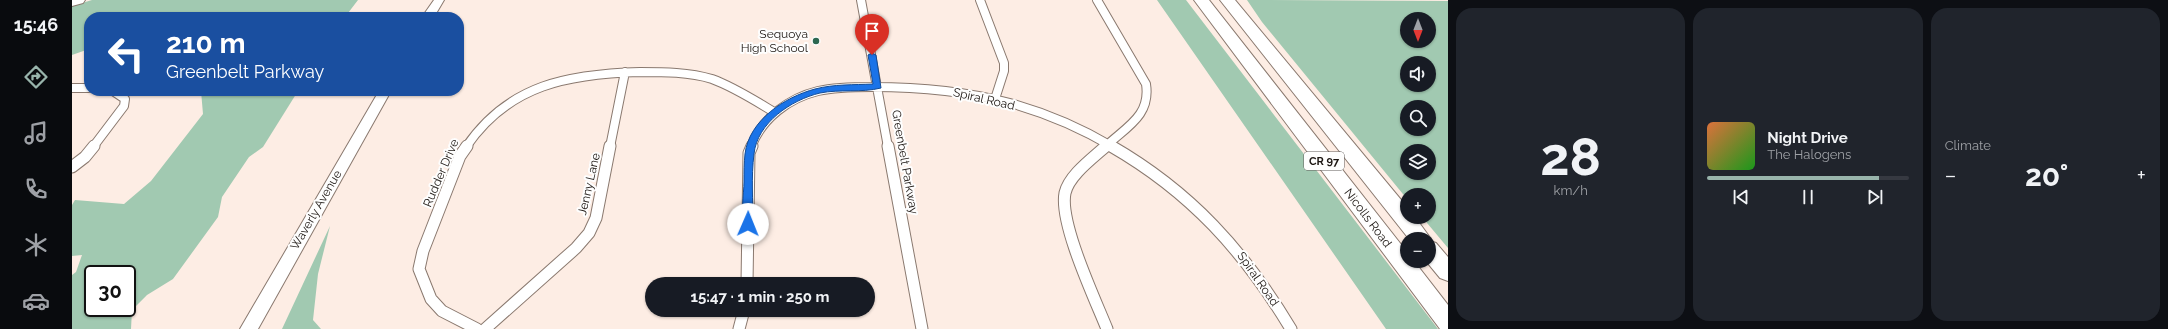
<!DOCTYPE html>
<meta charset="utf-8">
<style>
body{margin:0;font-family:Raleway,sans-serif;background:#20242c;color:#f1f3f6;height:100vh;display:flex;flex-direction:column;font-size:15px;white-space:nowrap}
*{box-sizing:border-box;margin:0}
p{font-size:13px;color:#9ea1a6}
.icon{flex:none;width:22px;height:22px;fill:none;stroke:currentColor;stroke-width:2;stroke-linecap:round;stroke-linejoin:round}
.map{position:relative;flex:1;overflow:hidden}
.details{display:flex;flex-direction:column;gap:8px;padding:8px;background:#0d0f14;width:720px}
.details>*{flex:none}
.top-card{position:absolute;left:12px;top:12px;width:380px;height:84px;border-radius:16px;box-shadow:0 1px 3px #0004;background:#1a4fa0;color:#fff;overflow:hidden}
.needle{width:26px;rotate:180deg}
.fabs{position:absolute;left:1328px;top:12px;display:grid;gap:8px}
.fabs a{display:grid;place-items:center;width:36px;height:36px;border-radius:50%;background:#171b24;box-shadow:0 1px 3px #0004;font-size:20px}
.speed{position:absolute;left:12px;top:265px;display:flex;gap:8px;font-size:20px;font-weight:700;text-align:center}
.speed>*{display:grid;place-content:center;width:52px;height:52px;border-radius:50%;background:#171b24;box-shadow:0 1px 3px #0004;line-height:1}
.speed .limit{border:2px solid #111;border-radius:6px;background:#fff;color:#111}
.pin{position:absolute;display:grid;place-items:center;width:34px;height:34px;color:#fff;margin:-41px -17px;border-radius:50% 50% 50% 0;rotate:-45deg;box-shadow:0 0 4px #0007}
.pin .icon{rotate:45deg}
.me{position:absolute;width:44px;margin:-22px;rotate:1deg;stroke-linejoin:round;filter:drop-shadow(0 0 3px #0008)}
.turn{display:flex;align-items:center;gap:14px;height:84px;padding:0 16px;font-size:18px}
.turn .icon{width:52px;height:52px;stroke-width:2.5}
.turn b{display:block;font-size:28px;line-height:34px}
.big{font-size:30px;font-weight:700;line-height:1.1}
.details .card{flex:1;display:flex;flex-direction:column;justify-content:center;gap:6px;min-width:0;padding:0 14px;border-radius:16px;background:#20242c}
.details .dial{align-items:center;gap:0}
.dial b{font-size:52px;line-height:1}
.song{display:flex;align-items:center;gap:12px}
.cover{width:48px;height:48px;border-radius:6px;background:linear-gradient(135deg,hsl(20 70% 55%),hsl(120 70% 35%))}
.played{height:4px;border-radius:2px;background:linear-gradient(90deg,#98b4ab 85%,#363941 85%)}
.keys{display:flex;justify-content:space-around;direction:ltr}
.heat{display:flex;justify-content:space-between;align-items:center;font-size:22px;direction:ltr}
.details .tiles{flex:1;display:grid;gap:8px;grid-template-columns:repeat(3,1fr)}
.trip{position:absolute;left:573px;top:277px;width:230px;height:40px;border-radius:20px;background:#171b24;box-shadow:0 1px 3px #0004;font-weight:700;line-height:40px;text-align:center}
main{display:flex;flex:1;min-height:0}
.menu{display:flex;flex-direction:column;width:72px;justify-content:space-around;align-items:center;background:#090b0e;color:#9ea1a6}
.menu .icon{width:28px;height:28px}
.menu .current{color:#98b4ab}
.menu b{font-size:18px;color:#f1f3f6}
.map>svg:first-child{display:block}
.green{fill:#a1c9b1;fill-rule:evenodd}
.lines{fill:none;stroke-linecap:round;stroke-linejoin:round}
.street-far1-casing{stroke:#8a796f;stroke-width:10}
.street-casing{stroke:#8a796f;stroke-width:13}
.secondary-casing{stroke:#8a796f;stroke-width:2}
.primary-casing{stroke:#8a796f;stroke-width:2}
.highway-casing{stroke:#8a796f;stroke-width:2}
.street-far1{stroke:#fff;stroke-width:8}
.street{stroke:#fff;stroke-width:11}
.secondary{fill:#fff;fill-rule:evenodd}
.primary{fill:#fff;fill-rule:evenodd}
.highway{fill:#fff;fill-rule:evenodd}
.route{fill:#1a73e8;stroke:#114b97}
.poi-dot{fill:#2c6750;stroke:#fefefe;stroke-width:1.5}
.labels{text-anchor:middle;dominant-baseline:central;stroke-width:4;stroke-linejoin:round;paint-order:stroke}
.shield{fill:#fefefe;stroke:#5f5b58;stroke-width:1}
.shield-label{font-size:11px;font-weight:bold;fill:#1b1511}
.poi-label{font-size:12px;fill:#1b1511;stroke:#fefefe;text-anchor:end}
.street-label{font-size:12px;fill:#1b1511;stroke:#fefefe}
</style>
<main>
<nav class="menu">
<b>15:46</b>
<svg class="icon current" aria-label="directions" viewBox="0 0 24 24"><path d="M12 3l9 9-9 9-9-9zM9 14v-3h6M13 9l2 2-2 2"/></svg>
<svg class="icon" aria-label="music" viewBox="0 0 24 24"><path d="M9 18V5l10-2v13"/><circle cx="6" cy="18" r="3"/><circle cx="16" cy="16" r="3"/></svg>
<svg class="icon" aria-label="phone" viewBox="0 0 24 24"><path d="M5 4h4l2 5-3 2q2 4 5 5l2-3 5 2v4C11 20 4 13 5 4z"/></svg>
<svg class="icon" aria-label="climate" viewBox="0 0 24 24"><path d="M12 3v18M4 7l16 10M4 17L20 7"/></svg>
<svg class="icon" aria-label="car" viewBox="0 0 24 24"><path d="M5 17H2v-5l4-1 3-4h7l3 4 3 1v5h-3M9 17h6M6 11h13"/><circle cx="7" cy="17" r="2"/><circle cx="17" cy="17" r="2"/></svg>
</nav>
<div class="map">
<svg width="1376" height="329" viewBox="0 0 1376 329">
<rect width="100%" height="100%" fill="#fdede4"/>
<path class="green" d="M20 0H286L273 17H17V49L0 55V6Z
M1085 0H1114L1366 329H1314Z
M1175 0 1376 1V248L1350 217H1357V195H1335V199L1190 22ZM1335 19H1357V41H1335ZM1335 63H1357V85H1335ZM1335 107H1357V129H1335ZM1335 151H1357V173H1335Z
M129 91H226L191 147 177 157 150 197 146 217 101 279 75 295 60 310 59 329H0V275L4 272 10 255 0 256V205L3 200 52 204 79 181 131 114ZM21 274H55V308H21Z
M258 226 246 274 241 320 249 329H210Z"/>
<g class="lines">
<defs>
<path id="street-far1" d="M789 0 816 147
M908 0 932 63V71L923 99
M1025 0 1074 84C1079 116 1054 127 1033 147
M0 88H17
M21 147 52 106 53 99 41 91
M394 147C437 84 497 74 568 72 592 72 617 72 640 79 662 87 682 100 702 112
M538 147 553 72
M679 147C690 118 717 98 746 91 764 87 782 87 800 87 847 87 893 91 938 103 974 113 1009 128 1041 147"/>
<path id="street" d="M395 146 388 156 351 251 347 269 359 299 370 311 405 329
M816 146 850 329
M1034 146C1021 158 997 175 993 193 987 223 1023 299 1035 329
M1039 146C1119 192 1172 251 1219 329
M0 167 13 157 22 146
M675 284 677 153 680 146
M413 329 504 248 517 233 524 218 538 146
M667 329 672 310"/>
<path id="secondary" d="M362 0H372L362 17H350Z
M307 91H319L186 329H168Z"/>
<path id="primary" d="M0 0H13L11 3 0 6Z"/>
<path id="highway" d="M1122 0H1137L1335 252V261H1342L1376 305V329H1368Z
M1148 0H1163L1335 207V217H1343L1359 239 1358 241 1364 243 1376 257V281L1368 278 1354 261H1357V239H1337Z"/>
</defs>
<use href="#street-far1" class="street-far1-casing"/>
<use href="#street" class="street-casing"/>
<use href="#secondary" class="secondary-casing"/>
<use href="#primary" class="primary-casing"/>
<use href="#highway" class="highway-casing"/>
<use href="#street-far1" class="street-far1"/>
<use href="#street" class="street"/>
<use href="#secondary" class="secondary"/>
<use href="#primary" class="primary"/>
<use href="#highway" class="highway"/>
</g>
<path class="route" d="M800 53 804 55 809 88C789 93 768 89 748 93 719 100 685 123 682 154 679 177 681 201 681 224L680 227H673C668 219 672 192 672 182 672 172 672 163 673 154 677 120 713 97 743 89 762 84 782 85 801 84L796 55Z"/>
<circle class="poi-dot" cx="744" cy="41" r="4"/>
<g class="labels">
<rect class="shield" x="1232" y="152" width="40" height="18" rx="3"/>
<g class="shield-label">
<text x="1252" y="161">CR 97</text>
</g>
<g class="poi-label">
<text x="736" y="34">Sequoya<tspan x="736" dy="14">High School</tspan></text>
</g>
<g class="street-label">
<text transform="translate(912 99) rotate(13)">Spiral Road</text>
<text transform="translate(833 162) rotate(80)">Greenbelt Parkway</text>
<text transform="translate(369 173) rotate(-67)">Rudder Drive</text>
<text transform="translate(517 184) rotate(-77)">Jenny Lane</text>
<text transform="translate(244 210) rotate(-60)">Waverly Avenue</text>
<text transform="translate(1296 218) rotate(53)">Nicolls Road</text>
<text transform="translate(1186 279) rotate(55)">Spiral Road</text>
</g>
</g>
</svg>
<div class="fabs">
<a><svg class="needle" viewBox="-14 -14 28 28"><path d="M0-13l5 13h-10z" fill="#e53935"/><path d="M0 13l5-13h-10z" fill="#9ea1a6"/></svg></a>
<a><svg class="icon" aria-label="sound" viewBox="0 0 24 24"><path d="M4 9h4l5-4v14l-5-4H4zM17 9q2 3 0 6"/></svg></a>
<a><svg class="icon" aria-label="search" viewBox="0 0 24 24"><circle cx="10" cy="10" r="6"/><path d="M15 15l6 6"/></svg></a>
<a><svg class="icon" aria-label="layers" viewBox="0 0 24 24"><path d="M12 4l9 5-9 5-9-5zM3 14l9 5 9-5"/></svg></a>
<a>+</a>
<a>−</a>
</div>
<div class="speed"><div class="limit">30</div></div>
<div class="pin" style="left:800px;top:55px;background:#d93025"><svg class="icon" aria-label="arrive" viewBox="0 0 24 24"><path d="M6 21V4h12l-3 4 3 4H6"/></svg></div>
<svg class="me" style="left:676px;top:224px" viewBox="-20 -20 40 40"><circle r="19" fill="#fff"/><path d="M0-13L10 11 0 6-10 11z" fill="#1a73e8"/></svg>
<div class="trip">15:47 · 1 min · 250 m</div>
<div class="top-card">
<div class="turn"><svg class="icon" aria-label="left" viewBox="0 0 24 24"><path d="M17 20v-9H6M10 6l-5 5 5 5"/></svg><div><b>210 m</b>Greenbelt Parkway</div></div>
</div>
</div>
<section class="details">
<div class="tiles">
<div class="card dial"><b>28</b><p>km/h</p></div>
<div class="card">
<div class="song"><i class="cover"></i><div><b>Night Drive</b><p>The Halogens</p></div></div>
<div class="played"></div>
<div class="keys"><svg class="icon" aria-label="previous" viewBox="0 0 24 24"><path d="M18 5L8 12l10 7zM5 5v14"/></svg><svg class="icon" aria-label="pause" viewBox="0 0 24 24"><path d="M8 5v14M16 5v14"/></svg><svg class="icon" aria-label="next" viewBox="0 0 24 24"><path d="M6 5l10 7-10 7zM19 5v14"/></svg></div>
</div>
<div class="card"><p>Climate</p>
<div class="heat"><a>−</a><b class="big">20°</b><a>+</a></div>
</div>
</div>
</section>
</main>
